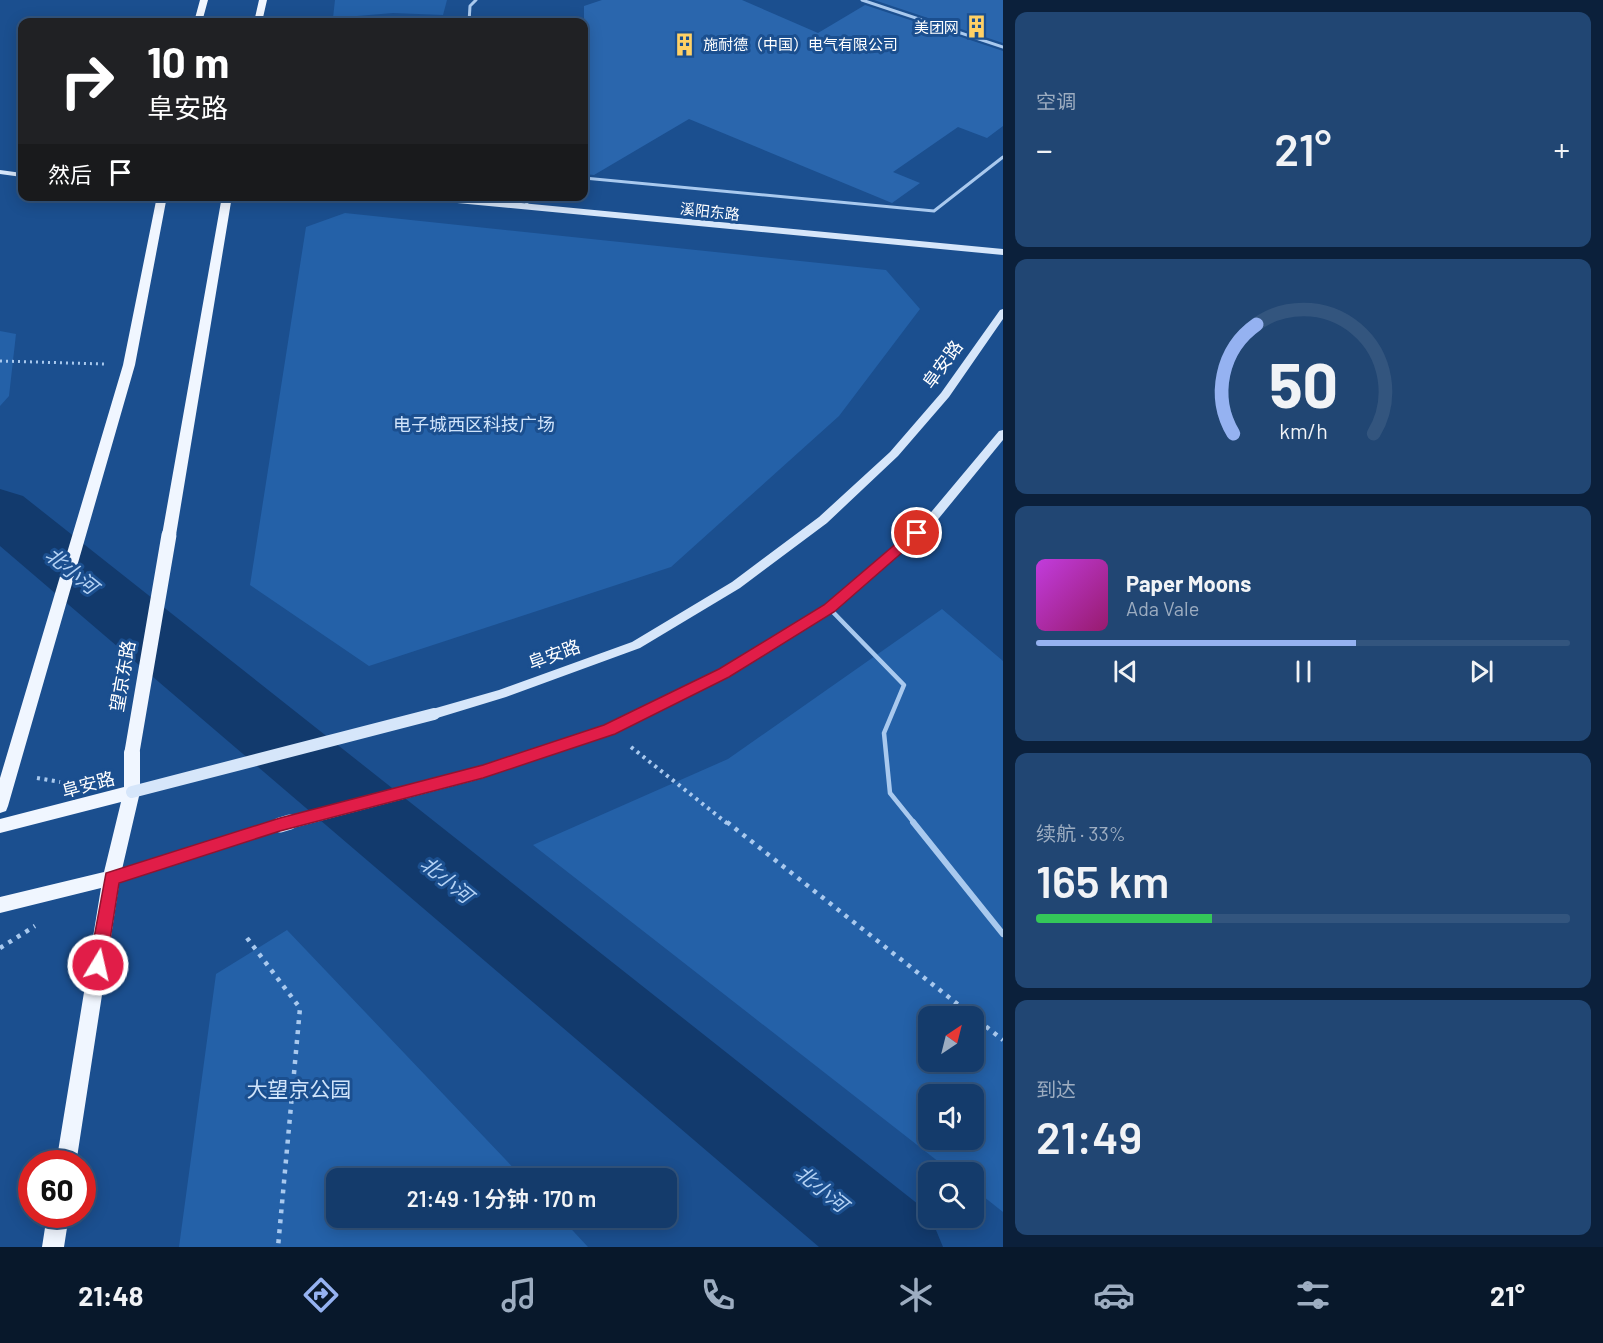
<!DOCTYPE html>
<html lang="zh">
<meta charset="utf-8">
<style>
body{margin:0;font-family:Barlow,"Noto Sans SC",sans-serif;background:#214673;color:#f1f3f6;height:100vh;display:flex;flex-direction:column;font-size:22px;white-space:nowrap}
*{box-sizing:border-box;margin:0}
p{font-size:20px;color:#9dadc1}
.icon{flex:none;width:33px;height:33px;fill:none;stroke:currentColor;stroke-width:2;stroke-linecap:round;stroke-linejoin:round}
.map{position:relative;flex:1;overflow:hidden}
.panel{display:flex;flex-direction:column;gap:12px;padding:12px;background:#0b203b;width:600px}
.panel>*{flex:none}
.banner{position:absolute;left:18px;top:18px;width:570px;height:183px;border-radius:12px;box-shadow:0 3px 15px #0003,0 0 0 2px #33557e;background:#202124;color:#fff;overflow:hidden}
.needle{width:39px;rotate:35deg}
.buttons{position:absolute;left:918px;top:1006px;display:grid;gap:12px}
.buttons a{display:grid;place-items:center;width:66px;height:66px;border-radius:12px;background:#143b6b;box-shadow:0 3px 15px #0003,0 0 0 2px #33557e;font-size:30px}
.speed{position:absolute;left:18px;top:1150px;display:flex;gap:12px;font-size:30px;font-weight:700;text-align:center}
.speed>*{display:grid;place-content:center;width:78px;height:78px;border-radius:50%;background:#143b6b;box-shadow:0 3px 15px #0003,0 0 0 2px #33557e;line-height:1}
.speed .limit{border:9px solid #d22;background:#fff;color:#111}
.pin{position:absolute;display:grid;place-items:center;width:51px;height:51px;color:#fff;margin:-26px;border:3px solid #fff;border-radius:50%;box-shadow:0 2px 6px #0007}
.me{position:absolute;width:66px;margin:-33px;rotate:9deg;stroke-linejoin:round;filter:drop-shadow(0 0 4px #0008)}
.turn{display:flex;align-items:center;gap:21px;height:126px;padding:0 30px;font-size:27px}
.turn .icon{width:78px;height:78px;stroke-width:2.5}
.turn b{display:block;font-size:42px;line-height:51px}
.then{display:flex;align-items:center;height:57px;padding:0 30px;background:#0003;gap:12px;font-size:22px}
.big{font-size:45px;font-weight:600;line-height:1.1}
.panel .widget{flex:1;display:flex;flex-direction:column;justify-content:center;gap:9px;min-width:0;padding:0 21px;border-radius:12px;background:#214673}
.panel .dial{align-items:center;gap:0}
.dial svg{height:156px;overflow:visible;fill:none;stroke:#33557e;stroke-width:7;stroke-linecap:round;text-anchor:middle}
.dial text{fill:#f1f3f6;stroke:none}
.song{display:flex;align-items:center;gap:18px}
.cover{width:72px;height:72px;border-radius:9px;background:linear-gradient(135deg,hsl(290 70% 55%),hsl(320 70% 35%))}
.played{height:6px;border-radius:3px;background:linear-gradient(90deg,#95b2f1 60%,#33557e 60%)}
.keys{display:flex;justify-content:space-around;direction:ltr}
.heat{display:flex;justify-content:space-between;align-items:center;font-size:33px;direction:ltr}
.charge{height:9px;border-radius:4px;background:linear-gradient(90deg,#34c759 33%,#33557e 0)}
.trip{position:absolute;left:326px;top:1168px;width:351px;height:60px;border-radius:12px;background:#143b6b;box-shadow:0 3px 15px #0003,0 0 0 2px #33557e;font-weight:600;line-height:60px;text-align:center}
.dock{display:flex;height:96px;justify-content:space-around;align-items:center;background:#08182b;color:#9dadc1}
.dock .icon{width:42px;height:42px}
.dock .active{color:#95b2f1}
.dock b{font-size:27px;color:#f1f3f6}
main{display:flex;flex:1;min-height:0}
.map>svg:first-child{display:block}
.green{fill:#2461a8;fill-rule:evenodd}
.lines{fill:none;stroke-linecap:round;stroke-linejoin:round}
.river{fill:#123a6d;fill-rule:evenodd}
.building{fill:#2a66ad}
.path-far2{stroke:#a9c9ee;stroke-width:3;stroke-dasharray:2 4;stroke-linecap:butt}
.path-far1{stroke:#a9c9ee;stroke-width:4;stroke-dasharray:3 4.5;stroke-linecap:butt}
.path{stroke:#a9c9ee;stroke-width:4.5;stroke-dasharray:4 6;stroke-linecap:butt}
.lane-far2{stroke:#a9c9ee;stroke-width:3}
.lane-far1{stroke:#a9c9ee;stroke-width:4.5}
.lane{stroke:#a9c9ee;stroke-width:6}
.secondary{fill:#d6e6fa;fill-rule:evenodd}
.primary{fill:#f0f6ff;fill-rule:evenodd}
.secondary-bridge-far1{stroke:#d6e6fa;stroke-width:12}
.secondary-bridge{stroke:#d6e6fa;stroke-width:15}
.primary-bridge{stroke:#f0f6ff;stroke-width:15}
.route{fill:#e11d48;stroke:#92132f;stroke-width:1.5}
.labels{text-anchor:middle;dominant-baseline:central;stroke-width:6;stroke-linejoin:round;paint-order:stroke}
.far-poi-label{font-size:15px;fill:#fff;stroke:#1b4f8f;text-anchor:end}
.far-street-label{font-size:15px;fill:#fff;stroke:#1b4f8f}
.street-label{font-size:18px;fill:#fff;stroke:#1b4f8f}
.park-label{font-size:18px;fill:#cfe3fa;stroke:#1b4f8f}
.water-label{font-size:20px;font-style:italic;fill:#b5d3f5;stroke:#1b4f8f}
.near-park-label{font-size:21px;fill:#cfe3fa;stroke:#1b4f8f}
</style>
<main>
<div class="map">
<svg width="1003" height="1247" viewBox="0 0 1003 1247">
<rect width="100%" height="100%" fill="#1b4f8f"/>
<path class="green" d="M335 0H447L443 15 393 13 333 18Z
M345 213 886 270 920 309 839 416 671 567 369 666 250 585 306 227Z
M0 331 16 334 9 396 0 406Z
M942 609 1003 661V1212L974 1189V1173H953L533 845 728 759ZM928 1017H974V1062H928ZM928 1095H974V1140H928Z
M287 930 524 1179H336V1218H561L588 1247H179L216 974Z"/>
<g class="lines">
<path class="river" d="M0 489 23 496 928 1212V1218H931L943 1247H819L0 546Z"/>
</g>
<path class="building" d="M602 0H742L818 33 865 5 1003 51V126L987 138 958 127 893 172 920 183 892 203 689 119 594 175 584 174V6Z
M874 0H1003V43Z"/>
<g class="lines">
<path class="path-far2" d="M0 361 104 364"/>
<path class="path-far1" d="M631 747 728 824
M37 778 60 782"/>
<path class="path" d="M727 822 1003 1040
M247 938 300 1008 278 1247
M0 948 35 926"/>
<path class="lane-far2" d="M862 0 1003 47
M469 22 470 6 476 0
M584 178 934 211 1003 157
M526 206 529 196"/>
<path class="lane-far1" d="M829 608 904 685 884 733 890 793 915 824"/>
<path class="lane" d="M913 822 1003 934"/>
<path class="secondary" d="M0 170 22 173V177L0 174Z
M411 196H447L1003 249V255L415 199Z
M1003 309V319L949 397 898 456 827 523 740 588 640 648 506 697 434 719 429 718 428 714 429 710 499 690 632 642 732 582 819 517 890 452 941 393 1000 310Z
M1003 430V440L935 523 833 611 728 676 614 734 483 777 478 776 476 772 478 768 604 726 720 670 825 605 927 517 999 431Z
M280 819 285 821 287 825 285 829 111 884 106 882 104 878 106 874 111 872Z"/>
<path class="primary" d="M200 0H208L202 22H194Z
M259 0H267L262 22H254Z
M157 196H167L135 365 8 806 6 811 0 813V778L123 365Z
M222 196H232L176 535 169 540 162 535Z
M132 745 138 747 140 752V792L120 878 76 1164H56L101 888 0 913V897L104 872 121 802 0 833V819L124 787V752L126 747Z
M47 1215H69L64 1247H42Z"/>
<path class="secondary-bridge-far1" d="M132 792 434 714
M285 824 483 772"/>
<path class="secondary-bridge" d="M280 825 290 822"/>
<path class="primary-bridge" d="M132 752 169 535"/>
</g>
<path class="route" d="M917 528 923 533 921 536 834 612 729 677 615 734 483 778 280 831 119 883 106 965 104 971 98 973 92 971 89 965 106 873 280 818 483 765 604 725 719 669 824 605 912 530Z"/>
<defs>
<symbol id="building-bare" viewBox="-9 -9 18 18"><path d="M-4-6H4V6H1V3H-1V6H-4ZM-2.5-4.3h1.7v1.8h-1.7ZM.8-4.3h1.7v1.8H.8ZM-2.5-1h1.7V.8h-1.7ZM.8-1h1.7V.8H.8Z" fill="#ffd166" stroke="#1b4f8f" stroke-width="2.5" paint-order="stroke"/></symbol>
</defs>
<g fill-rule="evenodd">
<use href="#building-bare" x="960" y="10" width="33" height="33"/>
<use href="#building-bare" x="668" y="28" width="33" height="33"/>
</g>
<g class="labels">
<g class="far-poi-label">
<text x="959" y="27">美团网</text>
<text x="703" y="44" text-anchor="start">施耐德（中国）电气有限公司</text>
</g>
<g class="far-street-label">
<text transform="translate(710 211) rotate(6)">溪阳东路</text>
</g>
<g class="street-label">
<text transform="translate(942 364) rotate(-54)">阜安路</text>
<text transform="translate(554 654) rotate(-20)">阜安路</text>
<text transform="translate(122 676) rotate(-80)">望京东路</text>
<text transform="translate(88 784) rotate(-15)">阜安路</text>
</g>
<g class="park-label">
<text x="474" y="424">电子城西区科技广场</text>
</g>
<g class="water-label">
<text transform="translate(72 570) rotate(39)">北小河</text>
<text transform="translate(447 879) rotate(39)">北小河</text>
<text transform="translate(822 1188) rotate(39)">北小河</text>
</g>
<g class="near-park-label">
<text x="299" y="1088">大望京公园</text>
</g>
</g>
</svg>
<div class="buttons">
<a><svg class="needle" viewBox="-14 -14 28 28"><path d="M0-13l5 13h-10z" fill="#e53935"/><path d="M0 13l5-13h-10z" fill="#9dadc1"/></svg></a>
<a><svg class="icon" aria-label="sound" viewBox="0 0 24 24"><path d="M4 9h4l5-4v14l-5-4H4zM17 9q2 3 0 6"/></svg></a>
<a><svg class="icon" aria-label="search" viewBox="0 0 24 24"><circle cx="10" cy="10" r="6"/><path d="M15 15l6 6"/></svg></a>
</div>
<div class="speed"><div class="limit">60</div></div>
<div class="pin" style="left:917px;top:533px;background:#d93025"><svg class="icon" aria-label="arrive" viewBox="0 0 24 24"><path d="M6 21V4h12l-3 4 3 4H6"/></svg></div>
<svg class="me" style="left:98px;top:965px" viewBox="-20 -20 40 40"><circle r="17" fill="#e11d48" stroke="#fff" stroke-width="3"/><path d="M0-11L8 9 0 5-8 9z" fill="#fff"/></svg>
<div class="trip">21:49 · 1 分钟 · 170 m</div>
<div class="banner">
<div class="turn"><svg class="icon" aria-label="right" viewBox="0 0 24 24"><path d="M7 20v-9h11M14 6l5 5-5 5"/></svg><div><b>10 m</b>阜安路</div></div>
<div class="then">然后<svg class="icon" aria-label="arrive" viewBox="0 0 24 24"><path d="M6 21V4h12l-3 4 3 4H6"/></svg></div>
</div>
</div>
<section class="panel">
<div class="widget"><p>空调</p>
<div class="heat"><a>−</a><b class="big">21°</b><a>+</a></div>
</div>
<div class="widget dial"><svg viewBox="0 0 100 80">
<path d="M14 69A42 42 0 1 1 86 69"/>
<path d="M14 69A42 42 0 0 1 26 13" stroke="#95b2f1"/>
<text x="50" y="56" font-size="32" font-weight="700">50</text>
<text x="50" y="72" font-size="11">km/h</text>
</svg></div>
<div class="widget">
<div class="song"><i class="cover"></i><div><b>Paper Moons</b><p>Ada Vale</p></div></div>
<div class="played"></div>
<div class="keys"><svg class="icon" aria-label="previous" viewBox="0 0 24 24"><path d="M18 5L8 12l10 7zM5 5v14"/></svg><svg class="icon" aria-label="pause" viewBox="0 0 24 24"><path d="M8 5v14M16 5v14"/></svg><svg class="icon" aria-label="next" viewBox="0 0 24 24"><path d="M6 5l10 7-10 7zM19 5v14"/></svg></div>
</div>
<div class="widget"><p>续航 · 33%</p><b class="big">165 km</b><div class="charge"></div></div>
<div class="widget"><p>到达</p><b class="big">21:49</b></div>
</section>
</main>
<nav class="dock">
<b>21:48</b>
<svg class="icon active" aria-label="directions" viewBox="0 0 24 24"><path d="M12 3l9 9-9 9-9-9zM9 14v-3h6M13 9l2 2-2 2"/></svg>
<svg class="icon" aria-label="music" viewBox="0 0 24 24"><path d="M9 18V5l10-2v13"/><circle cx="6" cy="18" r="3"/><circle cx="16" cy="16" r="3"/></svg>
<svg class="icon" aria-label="phone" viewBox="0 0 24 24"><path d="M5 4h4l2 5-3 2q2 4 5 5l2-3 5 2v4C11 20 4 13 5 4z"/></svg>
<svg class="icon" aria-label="climate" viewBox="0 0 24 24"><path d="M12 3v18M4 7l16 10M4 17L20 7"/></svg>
<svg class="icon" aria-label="car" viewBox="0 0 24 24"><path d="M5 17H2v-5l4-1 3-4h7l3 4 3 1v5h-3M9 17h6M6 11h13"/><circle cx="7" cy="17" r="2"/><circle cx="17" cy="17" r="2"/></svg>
<svg class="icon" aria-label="filters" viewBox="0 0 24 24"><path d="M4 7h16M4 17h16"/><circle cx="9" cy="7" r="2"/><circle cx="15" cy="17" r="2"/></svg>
<b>21°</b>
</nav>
